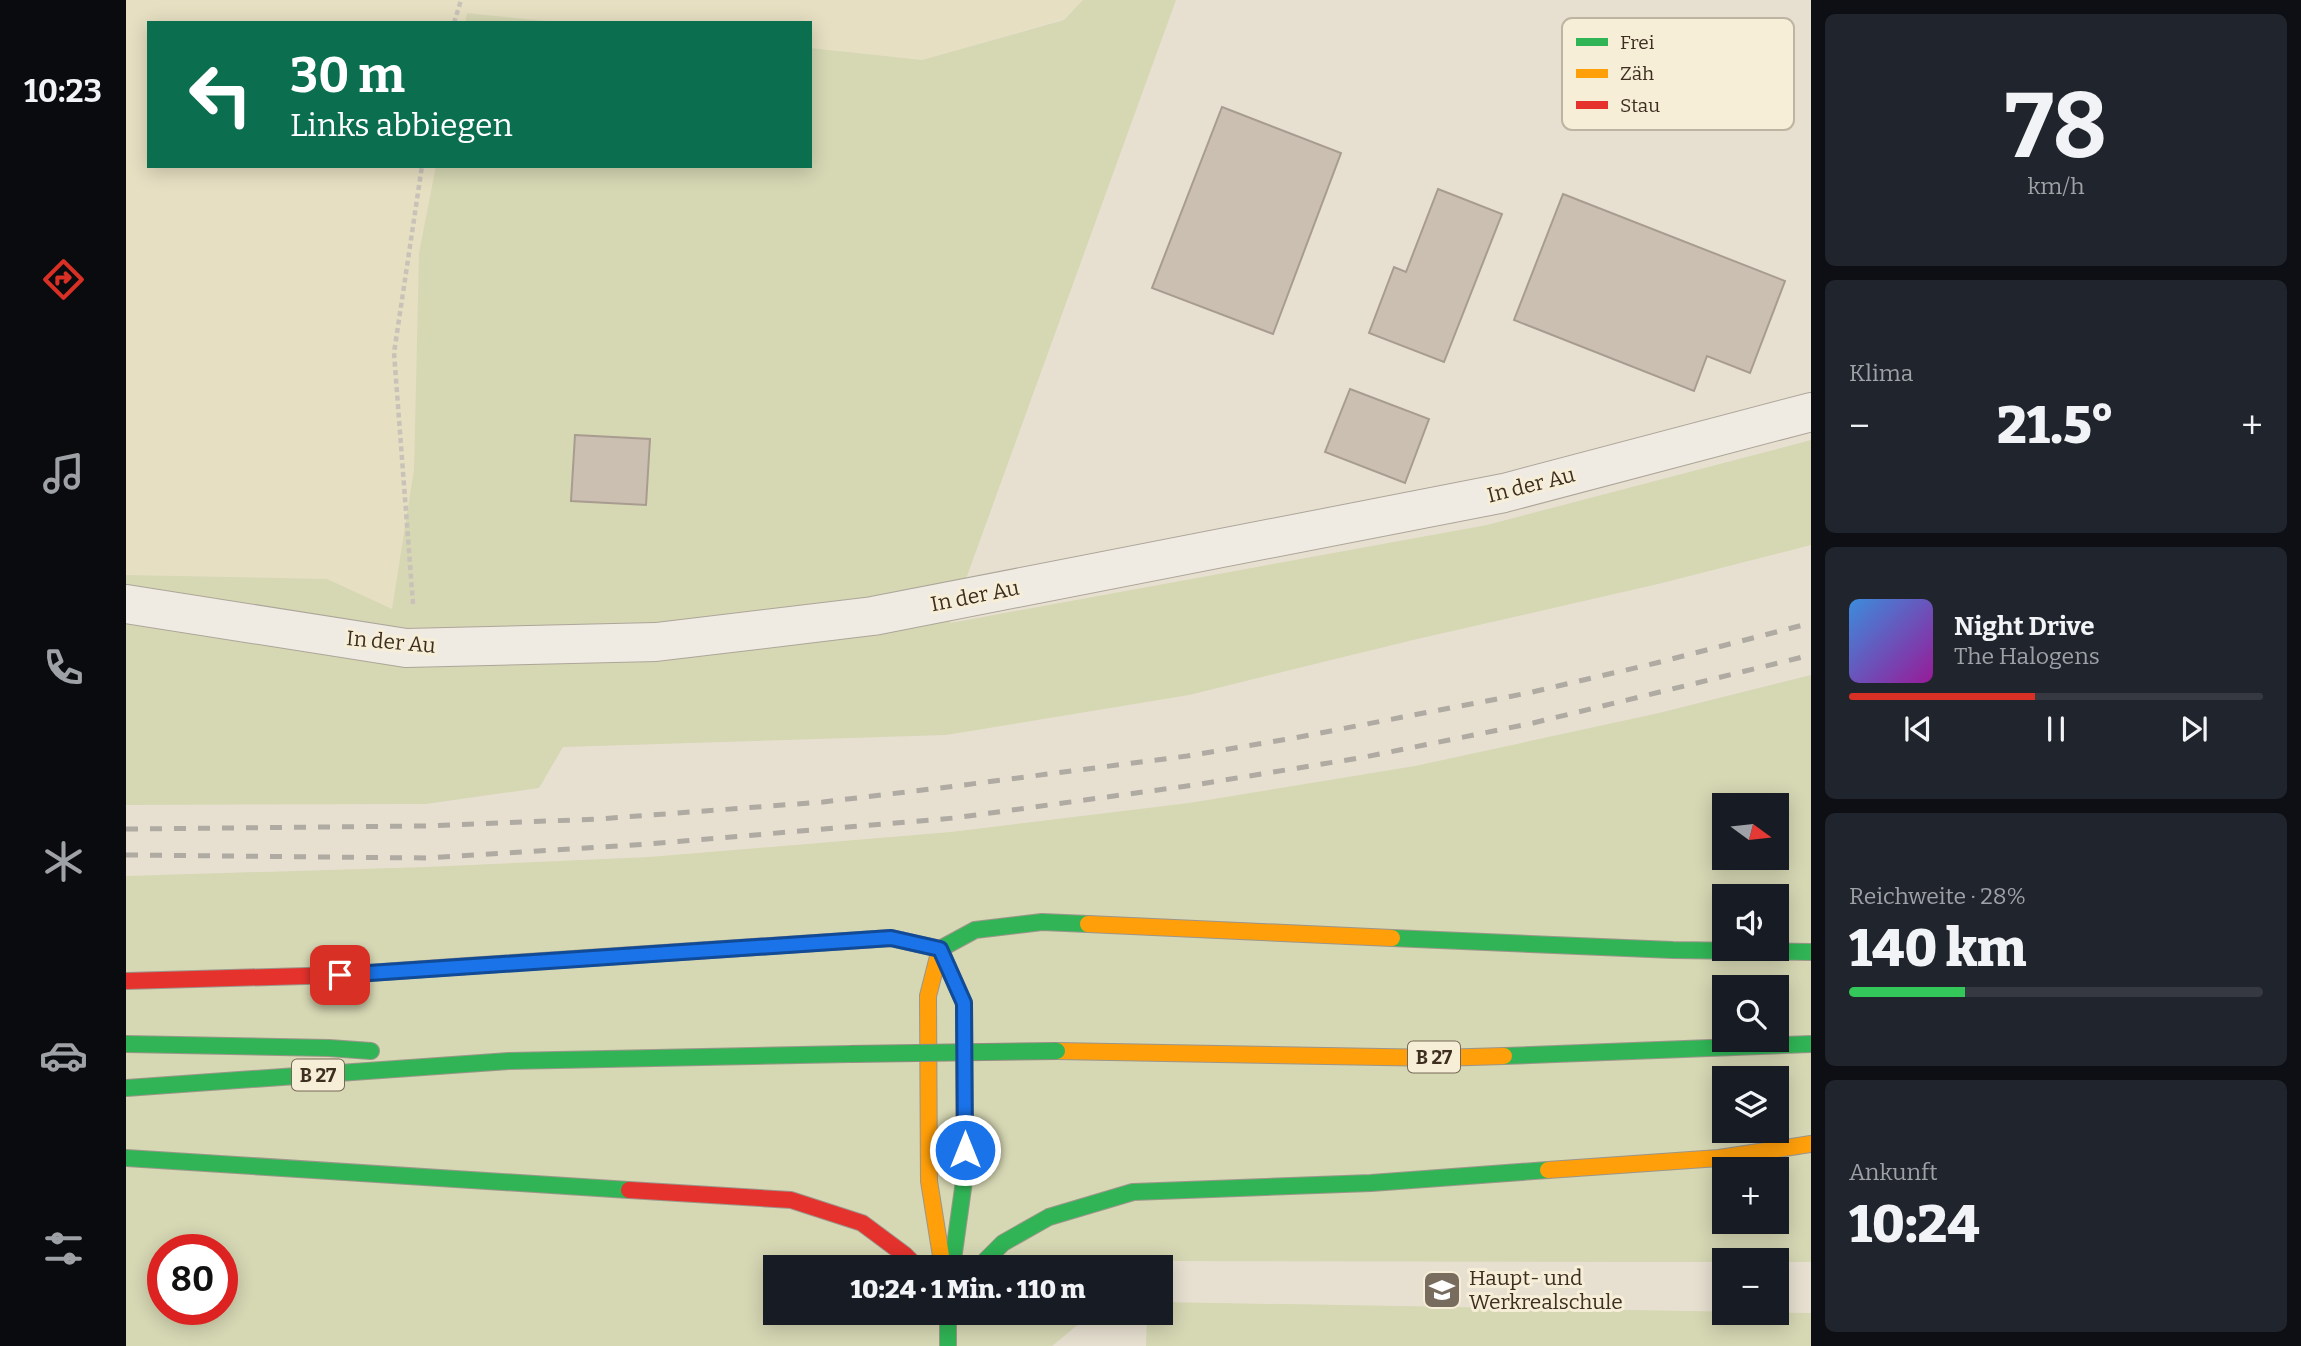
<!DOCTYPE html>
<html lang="de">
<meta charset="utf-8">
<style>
body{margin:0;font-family:Bitter,serif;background:#20242c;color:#f1f3f6;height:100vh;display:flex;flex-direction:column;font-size:26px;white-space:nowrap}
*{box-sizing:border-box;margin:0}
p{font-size:23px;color:#9ea1a6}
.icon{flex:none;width:38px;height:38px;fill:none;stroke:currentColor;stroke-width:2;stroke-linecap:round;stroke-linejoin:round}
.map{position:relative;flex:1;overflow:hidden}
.side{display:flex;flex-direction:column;gap:14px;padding:14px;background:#0d0f14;width:490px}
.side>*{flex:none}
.guide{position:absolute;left:21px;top:21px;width:665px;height:147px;border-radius:0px;box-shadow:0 4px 18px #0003;background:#0b6e4f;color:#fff;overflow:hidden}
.needle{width:46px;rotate:105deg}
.buttons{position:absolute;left:1586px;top:793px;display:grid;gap:14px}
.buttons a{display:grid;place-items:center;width:77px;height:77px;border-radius:0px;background:#171b24;box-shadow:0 4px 18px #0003;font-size:35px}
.speed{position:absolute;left:21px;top:1234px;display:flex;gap:14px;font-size:35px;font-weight:700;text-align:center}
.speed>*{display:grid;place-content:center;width:91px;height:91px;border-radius:50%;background:#171b24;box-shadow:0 4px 18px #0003;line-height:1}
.speed .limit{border:10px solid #d22;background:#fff;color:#111}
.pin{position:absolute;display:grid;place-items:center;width:60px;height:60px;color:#fff;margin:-30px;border-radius:14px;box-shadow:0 4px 10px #0006}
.me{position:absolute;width:77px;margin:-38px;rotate:0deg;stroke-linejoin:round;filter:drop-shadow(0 0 5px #0008)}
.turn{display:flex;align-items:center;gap:24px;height:147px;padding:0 28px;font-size:32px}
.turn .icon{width:91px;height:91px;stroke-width:2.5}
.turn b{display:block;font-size:49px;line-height:60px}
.big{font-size:52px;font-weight:800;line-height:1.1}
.side .widget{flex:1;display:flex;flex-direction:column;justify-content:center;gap:10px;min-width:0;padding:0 24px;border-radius:10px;background:#20242c}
.side .dial{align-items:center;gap:0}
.dial b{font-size:91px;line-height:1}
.song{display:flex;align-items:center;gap:21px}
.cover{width:84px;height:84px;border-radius:10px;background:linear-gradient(135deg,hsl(210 70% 55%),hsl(300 70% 35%))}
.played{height:7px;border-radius:4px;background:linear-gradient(90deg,#d93025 45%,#363941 45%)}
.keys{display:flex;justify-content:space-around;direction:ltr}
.heat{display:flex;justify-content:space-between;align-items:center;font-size:38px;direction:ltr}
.charge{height:10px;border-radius:5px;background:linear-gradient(90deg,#34c759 28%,#363941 0)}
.trip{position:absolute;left:637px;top:1255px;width:410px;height:70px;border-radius:0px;background:#171b24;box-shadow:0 4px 18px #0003;font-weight:800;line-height:70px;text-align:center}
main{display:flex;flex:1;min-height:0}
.tabs{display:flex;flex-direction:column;width:126px;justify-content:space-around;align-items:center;background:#090b0e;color:#9ea1a6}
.tabs .icon{width:49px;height:49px}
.tabs .active{color:#d93025}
.tabs b{font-size:32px;color:#f1f3f6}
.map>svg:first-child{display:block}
.farmland{fill:#e6dfc2}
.green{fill:#d6d7b3;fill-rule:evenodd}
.building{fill:#cbbfb2;stroke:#a89c90;stroke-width:2}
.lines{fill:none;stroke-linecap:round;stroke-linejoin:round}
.street-casing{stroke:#ada599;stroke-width:40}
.fast-casing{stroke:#9c958a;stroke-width:18}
.slow-casing{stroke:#9c958a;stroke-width:18}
.jam-casing{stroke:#9c958a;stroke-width:18}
.path{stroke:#c8c2b9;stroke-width:4.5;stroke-dasharray:5 3.5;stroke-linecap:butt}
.street{stroke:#efebe3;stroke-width:38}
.fast{stroke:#30b455;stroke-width:16}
.slow{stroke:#ff9f0a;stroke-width:16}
.jam{stroke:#e5322d;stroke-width:16}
.rail{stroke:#afaaa2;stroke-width:5;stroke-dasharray:12 12;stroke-linecap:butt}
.fast-bridge-casing{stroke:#928b80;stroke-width:18;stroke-linecap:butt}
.fast-bridge{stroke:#30b455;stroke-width:16}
.route-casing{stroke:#114b97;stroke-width:18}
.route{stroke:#1a73e8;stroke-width:12}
.labels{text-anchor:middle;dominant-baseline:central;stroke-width:6;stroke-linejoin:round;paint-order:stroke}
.shield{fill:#f7eed8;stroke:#756857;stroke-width:2}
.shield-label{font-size:19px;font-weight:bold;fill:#3d2e20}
.street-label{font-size:21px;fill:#3d2e20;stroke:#f7eed8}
.poi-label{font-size:21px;fill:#3d2e20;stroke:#f7eed8;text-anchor:start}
.key{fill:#f7eed8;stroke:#bfb4a1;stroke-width:2}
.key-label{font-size:19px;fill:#3d2e20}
</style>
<main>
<nav class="tabs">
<b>10:23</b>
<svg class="icon active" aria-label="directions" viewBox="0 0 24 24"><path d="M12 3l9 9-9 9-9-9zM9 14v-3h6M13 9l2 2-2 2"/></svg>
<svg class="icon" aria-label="music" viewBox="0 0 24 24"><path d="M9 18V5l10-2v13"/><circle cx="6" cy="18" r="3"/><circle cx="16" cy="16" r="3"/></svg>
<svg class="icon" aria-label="phone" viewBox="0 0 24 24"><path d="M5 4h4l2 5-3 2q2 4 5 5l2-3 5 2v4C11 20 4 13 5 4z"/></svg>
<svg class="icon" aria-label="climate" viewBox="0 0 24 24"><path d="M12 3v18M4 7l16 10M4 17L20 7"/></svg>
<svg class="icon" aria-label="car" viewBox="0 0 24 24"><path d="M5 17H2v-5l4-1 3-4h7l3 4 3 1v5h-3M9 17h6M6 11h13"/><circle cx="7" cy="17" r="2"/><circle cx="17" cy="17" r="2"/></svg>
<svg class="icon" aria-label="filters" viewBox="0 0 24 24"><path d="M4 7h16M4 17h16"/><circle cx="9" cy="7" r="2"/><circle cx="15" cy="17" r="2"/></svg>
</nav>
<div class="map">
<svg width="1685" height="1346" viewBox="0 0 1685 1346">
<rect width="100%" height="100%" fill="#e7e0d1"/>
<path class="farmland" d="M0 0H957L938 19 796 60 684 48V23H438L341 13 339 23H23V166H310L293 253 288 471 266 610 201 579 0 575Z"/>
<path class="green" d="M957 0H1050L824 623 1361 525 1685 440V545L1532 584 1287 640 1063 695 820 735 437 747 413 788 300 804 0 805V575L201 579 266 609 288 470 293 253 310 166H684V48L796 60 938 20Z
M341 13 438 23H339Z
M1685 675V1262H1650V1260H1598V1262L1027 1261 1019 1267H649V1312L966 1313 926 1346H0V876L300 867 523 857 825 832 1063 803 1289 766 1533 713ZM1598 805H1650V858H1598ZM1598 896H1650V948H1598ZM1598 987H1650V1040H1598ZM1598 1078H1650V1130H1598ZM1598 1169H1650V1222H1598ZM37 1250H96V1309H37Z
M1034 1302 1685 1313V1346H1020L1021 1313 1034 1312Z"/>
<path class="building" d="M1096 107 1215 153 1147 334 1026 288Z
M1312 189 1376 214 1318 362 1243 333 1268 267 1280 272Z
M1437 194 1659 281 1624 373 1581 356 1568 391 1388 320Z
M1224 389 1303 419 1279 483 1199 452Z
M449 435 524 439 520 505 445 501Z"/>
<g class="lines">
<defs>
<path id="street" d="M0 604 280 648 530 642 747 616 1378 493 1685 412"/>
<path id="fast" d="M1266 938 1547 950 1685 952
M814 949 838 1003 839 1174 826 1267
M341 966 765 938 814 949 849 930 916 922 962 924
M0 1044 203 1048 245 1051
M1378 1056 1685 1044
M0 1088 383 1061 724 1054
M0 1158 503 1190
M853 1267 877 1243 923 1217 1007 1192 1245 1183 1422 1170
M822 1312V1346"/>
<path id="slow" d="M962 924 1266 938
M814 949 802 996 803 1181 815 1256
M931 1051 1312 1058 1378 1056
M1422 1170 1593 1158 1685 1144"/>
<path id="jam" d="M0 981 214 975 341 966
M503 1190 665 1200 736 1223 779 1255 791 1267"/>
</defs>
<use href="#street" class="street-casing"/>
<use href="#fast" class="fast-casing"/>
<use href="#slow" class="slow-casing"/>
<use href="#jam" class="jam-casing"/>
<path class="path" d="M328 23 335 0
M287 604 268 353 296 166"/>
<use href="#street" class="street"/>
<use href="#fast" class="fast"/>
<use href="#slow" class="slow"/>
<use href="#jam" class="jam"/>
<path class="rail" d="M0 829 299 826 472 819 697 802 822 787 1061 756 1168 738 1402 693 1530 663 1685 623
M0 855 301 858 522 844 828 818 1068 785 1239 757 1407 723 1685 655"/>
<defs>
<path id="fast-bridge" d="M724 1054 931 1051"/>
</defs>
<use href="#fast-bridge" class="fast-bridge-casing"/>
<use href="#fast-bridge" class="fast-bridge"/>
</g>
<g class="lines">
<defs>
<path id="route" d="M214 975 765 938 814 949 838 1003 839 1150"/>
</defs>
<use href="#route" class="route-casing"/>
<use href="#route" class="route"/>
</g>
<defs>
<symbol id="school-square" viewBox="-11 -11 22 22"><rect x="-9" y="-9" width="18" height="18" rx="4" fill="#786c5e" stroke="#f7eed8"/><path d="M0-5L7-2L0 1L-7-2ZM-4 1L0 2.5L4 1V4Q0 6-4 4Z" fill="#fff"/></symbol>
</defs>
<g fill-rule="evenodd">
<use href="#school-square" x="1294" y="1268" width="44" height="44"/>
</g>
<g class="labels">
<g class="shield">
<rect x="1282" y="1041.5" width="52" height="31" rx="5"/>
<rect x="166" y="1059.5" width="52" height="31" rx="5"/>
</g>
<g class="shield-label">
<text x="1308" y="1057">B 27</text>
<text x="192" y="1075">B 27</text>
</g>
<g class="street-label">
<text transform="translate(1405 485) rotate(-14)">In der Au</text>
<text transform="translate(849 596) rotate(-11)">In der Au</text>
<text transform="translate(265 642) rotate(5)">In der Au</text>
</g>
<g class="poi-label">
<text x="1343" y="1278">Haupt- und<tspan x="1343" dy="24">Werkrealschule</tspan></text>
</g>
</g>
<rect x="1436" y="18" width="232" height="112" rx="10" class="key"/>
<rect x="1450" y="38" width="32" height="8" fill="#30b455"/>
<rect x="1450" y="69" width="32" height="9" fill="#ff9f0a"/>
<rect x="1450" y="101" width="32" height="8" fill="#e5322d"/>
<g class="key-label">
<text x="1494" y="49">Frei</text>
<text x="1494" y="80">Zäh</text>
<text x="1494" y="112">Stau</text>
</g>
</svg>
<div class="buttons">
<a><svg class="needle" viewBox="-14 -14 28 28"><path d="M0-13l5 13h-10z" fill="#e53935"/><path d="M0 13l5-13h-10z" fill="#9ea1a6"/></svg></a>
<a><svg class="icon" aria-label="sound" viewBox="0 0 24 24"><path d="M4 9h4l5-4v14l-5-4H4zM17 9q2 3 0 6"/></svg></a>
<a><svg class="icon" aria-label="search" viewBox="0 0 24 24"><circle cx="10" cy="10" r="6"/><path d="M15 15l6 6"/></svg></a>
<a><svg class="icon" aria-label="layers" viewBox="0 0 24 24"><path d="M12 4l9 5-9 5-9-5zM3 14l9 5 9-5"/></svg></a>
<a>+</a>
<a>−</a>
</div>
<div class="speed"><div class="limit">80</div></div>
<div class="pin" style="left:214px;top:975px;background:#d93025"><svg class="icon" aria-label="arrive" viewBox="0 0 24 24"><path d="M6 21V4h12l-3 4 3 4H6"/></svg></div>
<svg class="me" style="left:839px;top:1150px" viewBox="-20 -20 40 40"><circle r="17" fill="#1a73e8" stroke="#fff" stroke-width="3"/><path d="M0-11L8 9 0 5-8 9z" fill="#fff"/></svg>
<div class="trip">10:24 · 1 Min. · 110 m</div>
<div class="guide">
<div class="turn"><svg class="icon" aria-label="left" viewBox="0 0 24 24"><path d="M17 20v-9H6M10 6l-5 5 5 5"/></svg><div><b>30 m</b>Links abbiegen</div></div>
</div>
</div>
<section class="side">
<div class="widget dial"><b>78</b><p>km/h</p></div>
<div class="widget"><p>Klima</p>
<div class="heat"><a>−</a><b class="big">21.5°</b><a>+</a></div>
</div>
<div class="widget">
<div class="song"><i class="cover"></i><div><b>Night Drive</b><p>The Halogens</p></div></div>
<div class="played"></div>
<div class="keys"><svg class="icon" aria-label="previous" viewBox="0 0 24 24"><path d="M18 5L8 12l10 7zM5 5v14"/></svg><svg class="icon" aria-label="pause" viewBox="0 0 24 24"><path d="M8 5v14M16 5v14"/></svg><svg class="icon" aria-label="next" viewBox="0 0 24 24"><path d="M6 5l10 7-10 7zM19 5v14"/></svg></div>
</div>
<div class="widget"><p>Reichweite · 28%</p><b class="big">140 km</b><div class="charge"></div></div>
<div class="widget"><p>Ankunft</p><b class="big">10:24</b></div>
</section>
</main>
